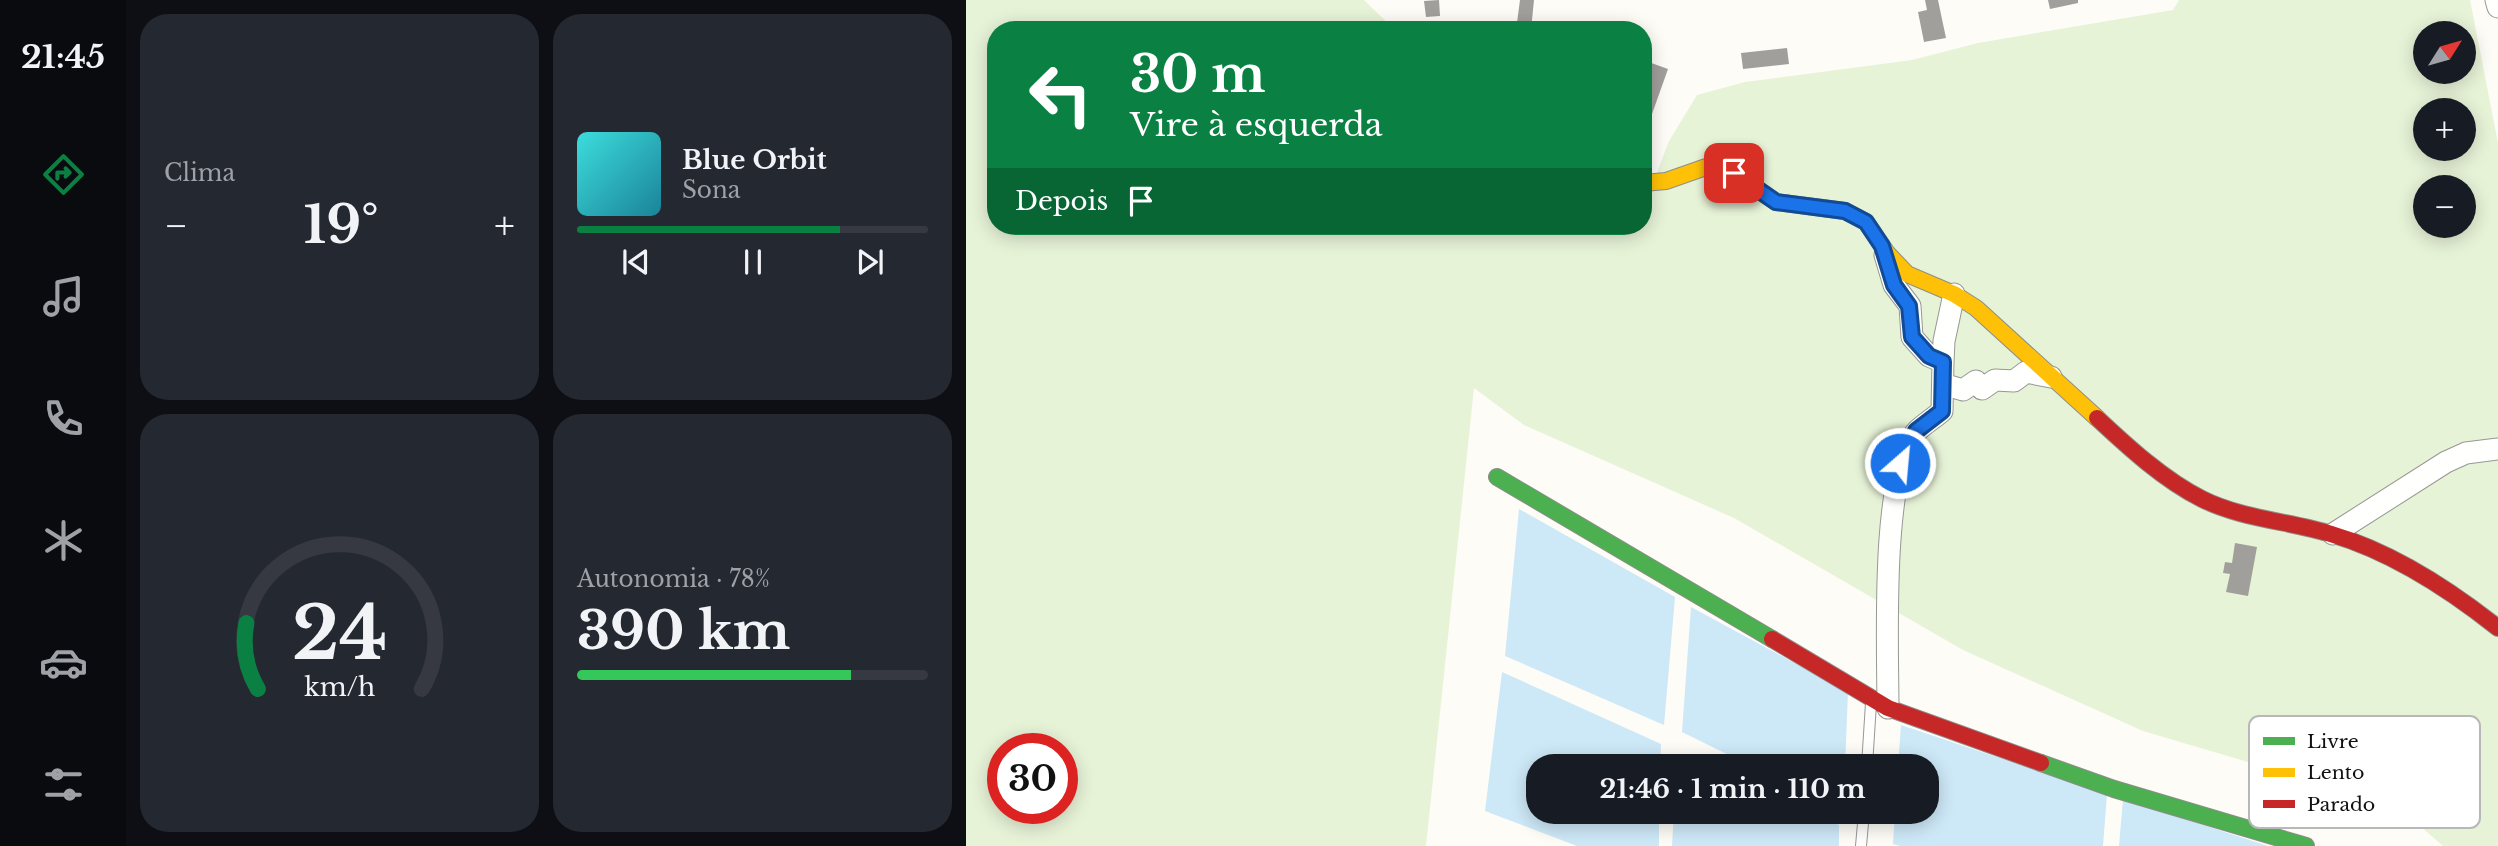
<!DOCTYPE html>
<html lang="pt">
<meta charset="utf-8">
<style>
body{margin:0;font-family:"Libre Baskerville",serif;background:#242831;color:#f1f3f6;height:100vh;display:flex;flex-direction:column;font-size:26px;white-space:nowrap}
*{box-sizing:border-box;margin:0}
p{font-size:23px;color:#9ea1a6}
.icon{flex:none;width:38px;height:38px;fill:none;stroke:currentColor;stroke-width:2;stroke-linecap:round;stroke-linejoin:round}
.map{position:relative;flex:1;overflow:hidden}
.details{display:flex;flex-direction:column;gap:14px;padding:14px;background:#0d0f14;width:840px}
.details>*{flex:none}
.banner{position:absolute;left:21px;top:21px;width:665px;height:214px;border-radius:28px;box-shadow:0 4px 18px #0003;background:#0b8043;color:#fff;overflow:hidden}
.needle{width:46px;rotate:53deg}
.buttons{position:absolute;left:1447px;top:21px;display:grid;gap:14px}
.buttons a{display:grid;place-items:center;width:63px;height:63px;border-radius:50%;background:#171b24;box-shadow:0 4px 18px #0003;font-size:35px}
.speed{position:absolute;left:21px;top:733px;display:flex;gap:14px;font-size:35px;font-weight:700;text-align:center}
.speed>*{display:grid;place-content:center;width:91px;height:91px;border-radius:50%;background:#171b24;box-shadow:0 4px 18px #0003;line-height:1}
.speed .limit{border:10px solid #d22;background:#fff;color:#111}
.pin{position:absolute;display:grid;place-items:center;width:60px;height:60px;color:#fff;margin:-30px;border-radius:14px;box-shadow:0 4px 10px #0006}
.me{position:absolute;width:77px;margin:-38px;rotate:27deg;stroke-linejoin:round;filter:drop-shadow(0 0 5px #0008)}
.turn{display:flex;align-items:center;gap:24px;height:147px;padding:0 28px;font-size:32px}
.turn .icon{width:91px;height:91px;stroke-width:2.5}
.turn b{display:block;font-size:49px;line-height:60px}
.then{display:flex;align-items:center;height:66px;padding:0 28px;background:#0003;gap:14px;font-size:26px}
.big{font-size:52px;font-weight:700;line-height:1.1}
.details .card{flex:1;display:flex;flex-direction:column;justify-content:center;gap:10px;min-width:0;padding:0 24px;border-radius:28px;background:#242831}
.details .dial{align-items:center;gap:0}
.dial svg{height:182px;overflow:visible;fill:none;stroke:#363941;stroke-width:7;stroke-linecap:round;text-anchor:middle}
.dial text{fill:#f1f3f6;stroke:none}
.song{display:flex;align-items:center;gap:21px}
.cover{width:84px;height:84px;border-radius:10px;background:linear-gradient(135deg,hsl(180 70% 55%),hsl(190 70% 35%))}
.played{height:7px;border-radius:4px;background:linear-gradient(90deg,#0b8043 75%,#363941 75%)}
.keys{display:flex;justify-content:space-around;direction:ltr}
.heat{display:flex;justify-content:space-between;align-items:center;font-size:38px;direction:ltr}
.charge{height:10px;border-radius:5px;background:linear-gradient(90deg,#34c759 78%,#363941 0)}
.details .tiles{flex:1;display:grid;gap:14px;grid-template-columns:repeat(2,1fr)}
.trip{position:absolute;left:560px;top:754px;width:413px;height:70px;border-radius:28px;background:#171b24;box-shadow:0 4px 18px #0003;font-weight:700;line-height:70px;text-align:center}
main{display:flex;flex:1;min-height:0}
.dock{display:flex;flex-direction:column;width:126px;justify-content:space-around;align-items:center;background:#090b0e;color:#9ea1a6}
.dock .icon{width:49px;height:49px}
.dock .on{color:#0b8043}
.dock b{font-size:32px;color:#f1f3f6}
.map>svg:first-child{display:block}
.green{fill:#e7f3d7;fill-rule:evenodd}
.water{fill:#cde8f7}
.building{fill:#a19f9c}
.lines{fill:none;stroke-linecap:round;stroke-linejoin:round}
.lane-casing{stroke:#979795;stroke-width:12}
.street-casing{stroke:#979795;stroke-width:23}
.fast-casing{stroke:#8e8d8b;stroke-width:18}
.slow-casing{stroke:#8e8d8b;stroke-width:18}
.jam-casing{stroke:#8e8d8b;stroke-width:18}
.lane{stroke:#fffffe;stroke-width:10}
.street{stroke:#fffffe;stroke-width:21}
.fast{stroke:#4caf50;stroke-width:16}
.slow{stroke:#ffc107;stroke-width:16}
.jam{stroke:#c62828;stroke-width:16}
.route-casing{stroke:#114b97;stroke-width:18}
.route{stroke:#1a73e8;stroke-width:12}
.key{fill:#fff;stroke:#b8b8b8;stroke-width:2}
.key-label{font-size:19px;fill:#111}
</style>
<main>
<nav class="dock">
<b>21:45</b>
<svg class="icon on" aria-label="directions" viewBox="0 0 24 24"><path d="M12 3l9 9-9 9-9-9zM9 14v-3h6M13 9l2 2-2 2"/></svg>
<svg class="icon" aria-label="music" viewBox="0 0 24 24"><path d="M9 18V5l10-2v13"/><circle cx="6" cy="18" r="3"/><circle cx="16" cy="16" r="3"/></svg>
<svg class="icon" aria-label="phone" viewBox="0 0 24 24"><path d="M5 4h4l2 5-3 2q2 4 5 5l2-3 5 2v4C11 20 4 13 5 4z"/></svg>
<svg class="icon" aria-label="climate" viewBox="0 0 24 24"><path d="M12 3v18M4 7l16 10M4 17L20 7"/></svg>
<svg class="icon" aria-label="car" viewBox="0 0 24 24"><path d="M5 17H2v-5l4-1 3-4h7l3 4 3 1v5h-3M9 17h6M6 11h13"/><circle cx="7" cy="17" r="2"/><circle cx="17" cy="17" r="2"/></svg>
<svg class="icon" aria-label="filters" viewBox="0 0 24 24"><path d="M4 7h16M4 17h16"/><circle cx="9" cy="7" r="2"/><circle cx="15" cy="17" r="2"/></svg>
</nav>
<section class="details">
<div class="tiles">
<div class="card"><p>Clima</p>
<div class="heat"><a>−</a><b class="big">19°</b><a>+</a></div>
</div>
<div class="card">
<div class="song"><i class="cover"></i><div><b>Blue Orbit</b><p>Sona</p></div></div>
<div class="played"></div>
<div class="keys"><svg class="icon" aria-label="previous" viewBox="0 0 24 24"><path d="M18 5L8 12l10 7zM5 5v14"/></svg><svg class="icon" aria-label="pause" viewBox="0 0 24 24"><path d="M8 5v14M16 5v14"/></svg><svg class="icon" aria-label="next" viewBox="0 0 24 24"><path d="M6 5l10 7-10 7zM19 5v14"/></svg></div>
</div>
<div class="card dial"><svg viewBox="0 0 100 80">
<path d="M14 69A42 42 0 1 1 86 69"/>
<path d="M14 69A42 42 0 0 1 9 40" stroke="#0b8043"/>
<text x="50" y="56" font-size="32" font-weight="700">24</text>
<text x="50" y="72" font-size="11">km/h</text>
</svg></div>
<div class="card"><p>Autonomia · 78%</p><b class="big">390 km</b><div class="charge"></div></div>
</div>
</section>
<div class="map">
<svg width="1532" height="846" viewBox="0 0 1532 846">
<rect width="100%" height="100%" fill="#fdfcf7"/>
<path class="green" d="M0 0H398L429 30H30V226H677V195L682 196 703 141 731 95 779 82 946 60 1012 43 1207 10 1213 0H1504L1532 143V846H1477L1431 806 1177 731 997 650 768 518 558 425 508 388 460 846H0ZM1460 33H1498V72H1460ZM1460 110H1498V149H1460ZM1460 187H1498V226H1460ZM37 749H96V808H37Z"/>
<path class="water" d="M553 509 709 597 698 725 539 656Z
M725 607 882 692 879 766H785L716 732Z
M536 672 695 744 694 766H572V812H693V846H611L519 811Z
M935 725 1141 794 1137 846H934L927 844 929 812H961V766H932Z
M1157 799 1302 846H1153Z
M708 812H845L873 825V846H706Z"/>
<path class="building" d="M473 0 474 16 460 17 458 1Z
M554 0H568L565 30H550Z
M959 0H972L980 38 958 42 952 12 961 10Z
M1082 0H1112V3L1084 9Z
M821 48 823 64 777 69 775 53Z
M677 60 702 69 686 114 677 111Z
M1269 543 1291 547 1282 596 1260 592 1264 574 1257 573 1259 562 1266 563Z"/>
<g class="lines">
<defs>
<path id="lane" d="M901 766 905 703
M895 846 898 812"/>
<path id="street" d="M1530 0 1532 7
M919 255 928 285 944 306 946 337 963 356 977 362 976 411C968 418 958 424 951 431 914 470 922 651 922 708
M977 362 978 341 988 294
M977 384 997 390 1010 381 1016 389 1029 380 1048 381 1060 372 1085 377
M1367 534 1480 462 1500 453 1532 449"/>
<path id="fast" d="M531 477 806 639
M1075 763 1148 789 1340 846"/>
<path id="slow" d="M677 183 700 181 740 167H752L768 173 810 202 879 211 900 222 921 253 941 274 988 294 1010 308 1131 418"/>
<path id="jam" d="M1131 418C1162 447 1198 480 1236 499 1276 519 1323 521 1365 534 1426 552 1483 589 1532 628
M806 639 922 708 1075 763"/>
</defs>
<use href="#lane" class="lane-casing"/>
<use href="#street" class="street-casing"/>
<use href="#fast" class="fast-casing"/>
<use href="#slow" class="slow-casing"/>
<use href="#jam" class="jam-casing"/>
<use href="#lane" class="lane"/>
<use href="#street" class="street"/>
<use href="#fast" class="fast"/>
<use href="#slow" class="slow"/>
<use href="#jam" class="jam"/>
</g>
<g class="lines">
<defs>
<path id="route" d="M768 173 810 202 879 211 900 222 916 246 928 285 943 306 946 337 963 356 977 362 976 411 950 431 934 463"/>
</defs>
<use href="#route" class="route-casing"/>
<use href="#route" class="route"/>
</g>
<rect x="1283" y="716" width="231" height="112" rx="10" class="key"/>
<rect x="1297" y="737" width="32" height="8" fill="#4caf50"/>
<rect x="1297" y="768" width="32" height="9" fill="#ffc107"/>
<rect x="1297" y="800" width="32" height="8" fill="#c62828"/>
<g class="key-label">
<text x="1341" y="748">Livre</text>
<text x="1341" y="779">Lento</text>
<text x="1341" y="811">Parado</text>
</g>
</svg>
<div class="buttons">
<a><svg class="needle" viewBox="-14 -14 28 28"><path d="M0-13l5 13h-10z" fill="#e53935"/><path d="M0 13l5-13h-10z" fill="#9ea1a6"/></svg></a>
<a>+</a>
<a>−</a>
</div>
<div class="speed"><div class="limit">30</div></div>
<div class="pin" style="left:768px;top:173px;background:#d93025"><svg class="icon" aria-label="arrive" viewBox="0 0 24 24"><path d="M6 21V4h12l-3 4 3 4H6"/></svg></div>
<svg class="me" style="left:934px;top:463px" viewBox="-20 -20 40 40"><circle r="17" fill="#1a73e8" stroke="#fff" stroke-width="3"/><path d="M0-11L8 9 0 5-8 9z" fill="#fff"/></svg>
<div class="trip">21:46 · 1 min · 110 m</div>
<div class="banner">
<div class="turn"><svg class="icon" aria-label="left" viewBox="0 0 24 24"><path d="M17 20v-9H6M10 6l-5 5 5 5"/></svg><div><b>30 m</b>Vire à esquerda</div></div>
<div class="then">Depois<svg class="icon" aria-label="arrive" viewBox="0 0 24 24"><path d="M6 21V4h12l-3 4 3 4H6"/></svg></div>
</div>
</div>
</main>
